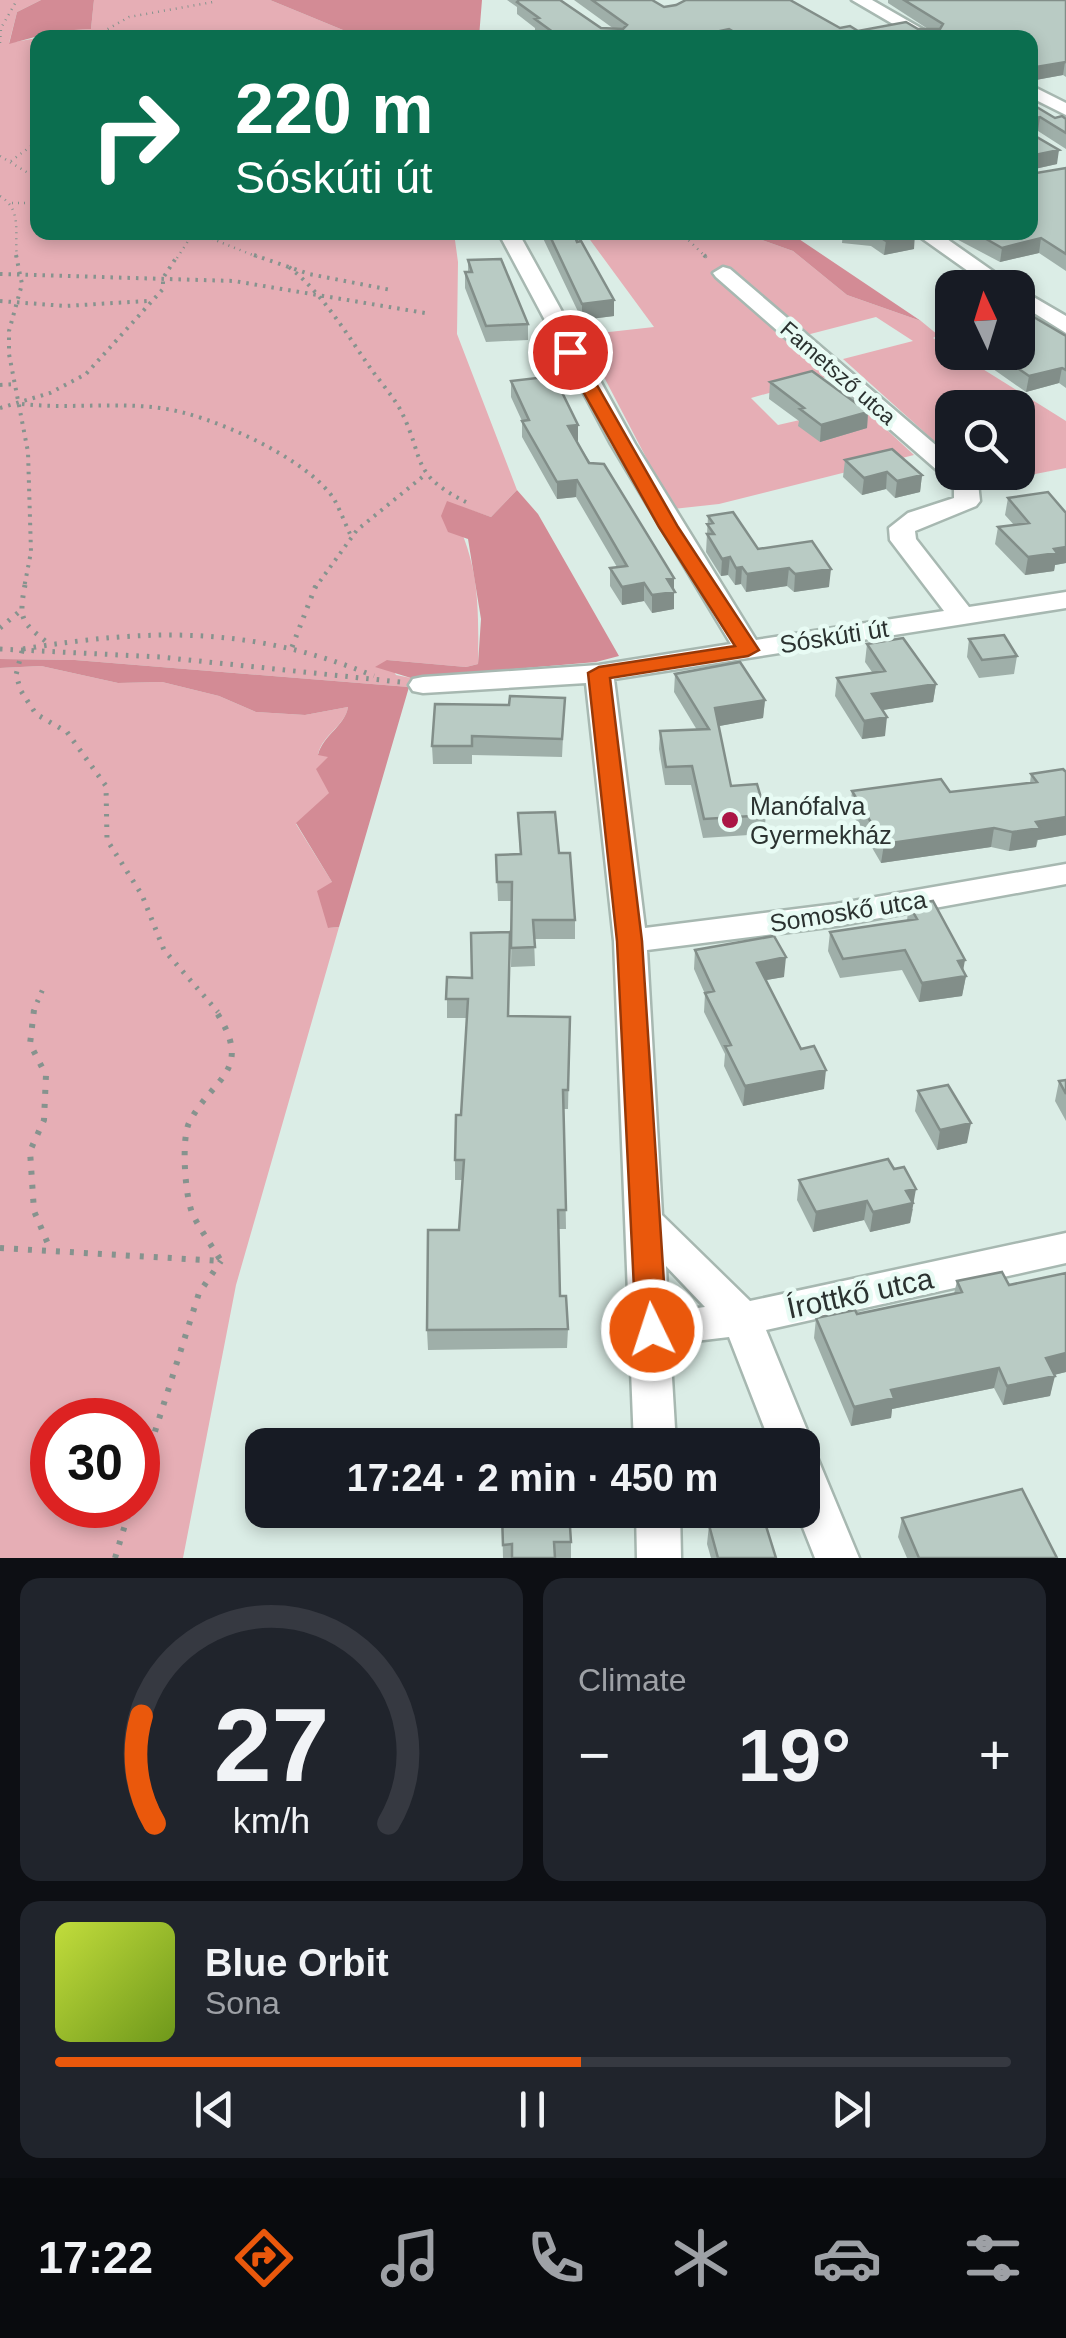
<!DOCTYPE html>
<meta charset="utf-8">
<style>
body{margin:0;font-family:Arial,sans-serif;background:#20242c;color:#f1f3f6;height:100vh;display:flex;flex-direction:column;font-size:38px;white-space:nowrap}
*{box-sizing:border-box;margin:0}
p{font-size:32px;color:#9ea1a6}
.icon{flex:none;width:55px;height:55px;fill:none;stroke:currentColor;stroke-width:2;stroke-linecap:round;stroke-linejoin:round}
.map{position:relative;height:1558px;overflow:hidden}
.panel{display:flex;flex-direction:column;gap:20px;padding:20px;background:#0d0f14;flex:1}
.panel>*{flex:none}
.banner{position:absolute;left:30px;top:30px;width:1008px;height:210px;border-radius:20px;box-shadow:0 5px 15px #0003;background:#0b6e4f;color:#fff;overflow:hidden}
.needle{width:65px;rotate:356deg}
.controls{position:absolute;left:935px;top:270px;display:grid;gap:20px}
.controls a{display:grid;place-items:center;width:100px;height:100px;border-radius:20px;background:#171b24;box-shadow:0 5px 15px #0003;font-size:50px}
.speed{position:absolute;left:30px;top:1398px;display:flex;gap:20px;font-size:50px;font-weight:700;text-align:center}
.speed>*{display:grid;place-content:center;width:130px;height:130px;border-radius:50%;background:#171b24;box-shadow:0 5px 15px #0003;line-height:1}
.speed .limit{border:15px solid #d22;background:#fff;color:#111}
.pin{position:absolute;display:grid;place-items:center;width:85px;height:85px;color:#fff;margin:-42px;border:5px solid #fff;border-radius:50%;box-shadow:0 2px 10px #0007}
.me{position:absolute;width:110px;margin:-55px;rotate:356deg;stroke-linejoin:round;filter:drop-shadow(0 0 8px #0008)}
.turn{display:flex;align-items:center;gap:35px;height:210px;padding:0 40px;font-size:45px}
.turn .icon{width:130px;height:130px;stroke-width:2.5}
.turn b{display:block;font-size:70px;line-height:85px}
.big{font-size:75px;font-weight:700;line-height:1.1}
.panel .tile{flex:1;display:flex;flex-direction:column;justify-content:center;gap:15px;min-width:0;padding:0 35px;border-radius:20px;background:#20242c}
.panel .dial{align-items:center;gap:0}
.dial svg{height:260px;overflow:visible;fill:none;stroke:#363941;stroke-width:7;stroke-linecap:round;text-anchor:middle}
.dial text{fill:#f1f3f6;stroke:none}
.song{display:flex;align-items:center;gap:30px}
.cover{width:120px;height:120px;border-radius:15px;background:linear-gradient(135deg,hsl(70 70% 55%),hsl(80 70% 35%))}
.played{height:10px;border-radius:5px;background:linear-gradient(90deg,#ea580c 55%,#363941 55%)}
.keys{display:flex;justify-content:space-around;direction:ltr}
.heat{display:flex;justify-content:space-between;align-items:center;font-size:55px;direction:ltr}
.panel .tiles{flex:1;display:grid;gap:20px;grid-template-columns:1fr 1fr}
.tile:last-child{grid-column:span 2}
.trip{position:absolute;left:245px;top:1428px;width:575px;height:100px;border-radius:20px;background:#171b24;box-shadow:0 5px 15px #0003;font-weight:700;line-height:100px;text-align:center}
.tabs{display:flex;height:160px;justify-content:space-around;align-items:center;background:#090b0e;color:#9ea1a6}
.tabs .icon{width:70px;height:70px}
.tabs .active{color:#ea580c}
.tabs b{font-size:45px;color:#f1f3f6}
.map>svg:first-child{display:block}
.green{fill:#e6aeb5;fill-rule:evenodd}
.forest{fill:#d38b95}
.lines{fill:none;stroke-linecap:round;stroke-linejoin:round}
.minor-casing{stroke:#a7b8b1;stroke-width:5}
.path-far3{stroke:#86938e;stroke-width:2.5;stroke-dasharray:1 5;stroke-linecap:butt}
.path-far2{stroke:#86938e;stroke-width:4;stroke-dasharray:2.5 6;stroke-linecap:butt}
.path-far1{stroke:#86938e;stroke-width:5;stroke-dasharray:2.5 8;stroke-linecap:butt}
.path{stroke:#86938e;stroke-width:6;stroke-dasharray:4 10;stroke-linecap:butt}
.minor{fill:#fff;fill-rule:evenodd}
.wall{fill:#9fafa9}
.shaded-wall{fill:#828e89}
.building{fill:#b9cbc4;stroke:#828e89;stroke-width:2.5}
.route{fill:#ea580c;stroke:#983908;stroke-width:2.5}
.poi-dot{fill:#ab1645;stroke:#e8fbf4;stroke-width:4}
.labels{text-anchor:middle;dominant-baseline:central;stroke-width:9;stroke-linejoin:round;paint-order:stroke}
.far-street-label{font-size:22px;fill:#2b3230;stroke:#e8fbf4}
.street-label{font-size:25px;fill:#2b3230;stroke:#e8fbf4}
.poi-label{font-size:25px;fill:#2b3230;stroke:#e8fbf4;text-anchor:start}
.near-street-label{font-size:30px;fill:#2b3230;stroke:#e8fbf4}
</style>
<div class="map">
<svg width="1066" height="1558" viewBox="0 0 1066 1558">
<rect width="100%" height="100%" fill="#dbede6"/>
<path class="green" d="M0 0H41L17 12 9 43 37 38 38 232 454 233 458 262 457 334 517 490 491 517 447 502C479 559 479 600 478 664L466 667 387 660 396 675 411 678 409 687 75 660 0 659Z
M94 0H270L360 37 39 38 57 31 91 29Z
M585 233H742L793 251 847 295 921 321 938 335 933 338 1066 421V468L983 484 970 473 1018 472V408H952V457L843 359 913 341 876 317 791 339 826 377 751 398 778 425 861 406 914 455 719 504 673 509 582 335 654 327Z
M41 666 118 683 162 682 219 696 256 712 305 715 348 707C345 726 323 734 318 754L329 756 330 793 296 824 332 882 328 928 339 927 236 1285 183 1558H0V668ZM52 1420H138V1505H52Z"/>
<path class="forest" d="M41 0H94L91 29 57 31 9 44 17 12Z
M270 0H482L479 37H360Z
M742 233H790L921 321 847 295 793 251Z
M517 490 538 514 619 656 596 662 411 678 375 667 387 660 466 667 478 664 481 619 468 539 448 532 441 516 447 501 491 517Z
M0 659 75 660 409 687 339 927 328 928 317 891 332 882 296 823 329 793 316 769 328 757 318 755C323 735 345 726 348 707L305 715 256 712 219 696 162 682 118 683 41 666 0 668Z"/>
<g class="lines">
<defs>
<path id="minor" d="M852 0H872L938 38H917Z
M1030 85 1066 103V115L1030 97Z
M498 232H518L635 444 756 640 944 611 890 540 889 528 908 513 954 498V485L716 277 713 273 723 267 730 269 952 459V472H969L978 483 980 501 976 506 915 531 916 539 969 607 1066 592V608L614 679 645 928 836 904 1066 864V884L836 926 647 950 662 1215 750 1301 1066 1233V1263L766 1330 813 1445 809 1454 817 1457 859 1558H815L796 1510H802V1445H771L729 1337 670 1344 676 1445H634L614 941 586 683 423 693 413 691 409 685 413 679 423 677 599 665 731 644 611 444ZM666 1266 705 1307 668 1312Z
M913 232H937L1017 288H992Z
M1018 288 1066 316V333L1018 303Z
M636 1510H680L681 1558H637Z"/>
</defs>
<use href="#minor" class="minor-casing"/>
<path class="path-far3" d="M92 38 129 17 213 2
M0 43 1 28 17 0
M0 156 38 179
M11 161 38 141
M0 196C23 210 14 234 17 258
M12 203H38
M195 232 260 258
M680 232 707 258
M177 258 194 232"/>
<path class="path-far2" d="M16 255 22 284 9 331V354L28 452 31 552 24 588
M254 255 309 274 391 290
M704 255 710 261
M289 267C323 294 346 333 371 369 381 383 394 397 402 413 425 460 410 474 466 502
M0 274 234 281 425 313
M0 301 65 306 147 301
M0 385 17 384
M22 404C68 409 114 402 160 408 209 414 306 457 334 499 340 510 345 523 350 534
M0 408 50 393 86 374 163 289V278L178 255
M315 588 357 530 426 474"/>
<path class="path-far1" d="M25 585C18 621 22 622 49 644
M0 628 20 611
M292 647 316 585
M0 649 160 657 400 682
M23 649C151 628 252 626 374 676
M22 651 16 675 21 691 36 714 67 732 106 786 107 840 142 895 164 950 218 1012
M33 1012 45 984"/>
<path class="path" d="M34 1010 30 1044 46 1075 44 1120 30 1151 34 1211 51 1251
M0 1248 221 1261C212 1246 201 1231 193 1215 185 1198 181 1140 189 1123 212 1077 256 1072 215 1010
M138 1485 199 1293 221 1261
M115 1558 131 1505"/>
<use href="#minor" class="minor"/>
</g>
<path class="wall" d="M507 0H560L601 28 614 29 574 0H652L664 7 858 31 928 29 888 3V0H1066V77L1063 75 1030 81V38H543L535 32V28L517 14V7Z
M1030 103 1055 118 1066 119V149L1038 131 1030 132 1057 164 1030 170Z
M1066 168V271L1039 253 1000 262 945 233 1030 232Z
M540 232H573L614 316 582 320Z
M843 232H912L914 249 884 255 871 246 842 243Z
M468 260 528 324V340L486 342 465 288V272H468Z
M1066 336V388L1059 383 1026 392 969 352H1018Z
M511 381 578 425 577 442 674 589V609L652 613 644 601 622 605 610 586V568L617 567 576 497 557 499 522 437V421L511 397Z
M770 382 868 412 867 428 820 442 798 426 799 421 769 399Z
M845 460 922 475 920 492 895 498 886 489 862 495 843 477Z
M1008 498 1066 513V563L1055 565 1054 571 1025 575 995 544 998 527 1014 525 1005 515Z
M708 516 758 549 829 587 794 592 787 586 746 592 741 584 735 585 728 575 721 576 706 552Z
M969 639 1017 656 1014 674 979 678 967 657Z
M867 644 936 684 933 702 883 710 885 736 862 739 835 696 837 678 872 672 865 662Z
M675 674 765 700 763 718 719 726 731 786 766 815 764 834 703 838 691 785H665L659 749 660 731 697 730 674 692Z
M565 698 562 757 472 755V764H433L432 746 509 705Z
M1063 769 1066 835 1038 840 1036 847 1009 851 991 847 881 863 850 810 852 791 950 792 1030 783 1031 774Z
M518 813 559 853 575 920V939H534L535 966 511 967 512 901H498L496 855 520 854Z
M909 905 963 972 966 976 962 996 919 1002 902 970 840 978 828 951 830 932 907 920Z
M695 950 784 977 766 980 801 1049 824 1089 743 1106 724 1066 725 1054 704 1012 705 994 694 969Z
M447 977 509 1016 570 1017 568 1109H564L566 1229H558L560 1296 568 1329 567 1348 428 1350 427 1330 459 1230 462 1180H455V1160L461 1115 467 1018H447Z
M1066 1080V1121L1055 1101 1059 1081Z
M918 1091 967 1143 937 1150 915 1111Z
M799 1180 913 1209 910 1223 870 1232 864 1220 813 1232 797 1200Z
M957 1281 1009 1285 1066 1372 1054 1375 1050 1396 1003 1405 994 1388 892 1409 891 1418 851 1426 814 1338 816 1318 857 1314 954 1294Z
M465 1510H505V1514L465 1513Z
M710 1510H761L776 1558H711L707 1544 709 1525 714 1524Z
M502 1515 571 1542V1558H503Z
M902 1518 1057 1558H907L898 1537Z"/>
<path class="shaded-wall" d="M729 29 728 38H687Z
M1065 62 1063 75 1030 81V68Z
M1040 117 1038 131 1030 132 1031 119Z
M1059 150 1057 164 1030 170V156Z
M801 232H820L801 237Z
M915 234 914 249 884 255 886 241Z
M1041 238 1039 253 1000 262 1002 248Z
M614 300V316L582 320V304Z
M1062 368 1059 383 1026 392 1029 376Z
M868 412 867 428 820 442 821 425Z
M578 425V441L568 443V426Z
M887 472 886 489 862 495 864 478Z
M922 475 920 492 895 498 897 481Z
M577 480 576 497 557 499V482Z
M1066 547V563L1055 565 1054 571 1025 575 1028 557Z
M730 557 728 575 721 576 722 559Z
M742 567 741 584 735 585 736 568Z
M789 568 787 586 746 592 747 574Z
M831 569 829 587 794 592 795 574Z
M674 578V609L652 613V595L667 579Z
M644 583V601L622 605V587Z
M936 684 933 702 870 712 872 694Z
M765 700 763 718 714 727 715 708Z
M887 717 885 736 862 739 864 721Z
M1066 817V835L1037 840 1036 847 1009 851 1012 832 1036 822Z
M994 828 991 847 881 863 884 844Z
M786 957 784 977 755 982 757 963Z
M965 960 962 977 966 976 962 996 919 1002 922 983 958 961Z
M826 1070 824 1089 743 1106 745 1086Z
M971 1123 967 1143 937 1150 940 1130Z
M916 1189 910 1223 870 1232 873 1212 906 1191Z
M867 1201 864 1220 813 1232 816 1212Z
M1066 1353V1372L1041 1378 1046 1358Z
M999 1368 994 1388 892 1409 891 1418 851 1426 854 1407 891 1390Z
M1055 1376 1050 1396 1003 1405 1007 1386Z"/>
<path class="building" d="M519 0H560L601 28 623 29 627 25 592 0H652L664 7 676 5 686 0H790L840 28 850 26 858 31 906 22 918 29H940L943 24 904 0H1066V62L1030 68V38H744L729 29 687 38H561L535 19 539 18 517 2Z
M1030 103 1055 118 1062 116 1066 119V133L1040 117 1031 119 1030 133 1059 150 1030 156Z
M1066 168V254L1041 238 1002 248 974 232H1030V174Z
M548 232H573L577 242 581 241 614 300 582 304Z
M872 232H912L915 234 886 241Z
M501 259 528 324 486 326 465 272H472L468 260Z
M1020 309 1066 336V370L1062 368 1029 376 994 352H1018V310Z
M812 371 868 412 821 425 800 409 804 408 770 382Z
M554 376 578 425 568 426 589 463 604 464 674 578 667 579 675 592 652 595 644 583 622 587 610 568 627 566 577 480 557 482 522 421 529 420 511 381Z
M892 449 922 475 897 481 887 472 864 478 845 460Z
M1048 492 1066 513V547L1054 549 1057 553 1028 557 998 527 1029 523 1008 498Z
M733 512 758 549 812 541 831 569 795 574 789 568 747 574 742 567 736 568 730 557 722 559 707 534H714L707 524 713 523 708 516Z
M1004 635 1017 656 982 660 969 639Z
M903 638 936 684 872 694 887 717 864 721 837 678 885 671 867 644Z
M740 662 765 700 715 708 731 786 757 784 766 815 704 819 692 766 666 767 660 731 709 729 675 674Z
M510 696 565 698 562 739 472 736V746H432L435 704 509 705Z
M1063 769 1066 772V817L1036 822 1040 828 1012 832 994 828 884 844 852 791 941 779 950 792 1037 782 1031 774Z
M555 812 559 853H570L575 920H533L535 947 511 948 512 882H497L496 855 521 854 518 813Z
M933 901 965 960 958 961 966 976 922 983 905 950 843 959 830 932 917 919 909 905Z
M510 932 508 1016 570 1017 568 1090H563L566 1210H558L560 1296H566L568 1329 427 1330 428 1230H459L464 1160H455L456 1115H461L468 999H446L447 977 472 978 471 933Z
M774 936 786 957 757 963 801 1049 814 1046 826 1070 745 1086 725 1046 731 1045 705 993 714 991 695 950Z
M1066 1080V1094L1059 1081Z
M948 1085 971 1123 940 1130 918 1091Z
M888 1159 894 1169 904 1167 916 1189 906 1191 913 1203 873 1212 867 1201 816 1212 799 1180Z
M1002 1272 1009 1285 1066 1273V1353L1046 1358 1055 1376 1007 1386 999 1368 891 1390 894 1398 854 1407 816 1318 855 1310 857 1314 962 1292 957 1281Z
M1022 1489 1057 1558H919L902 1518Z
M717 1510H761L776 1558H718L709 1525 721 1522Z
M569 1512 571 1542H554L555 1558H512V1544L503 1545 502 1515Z"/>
<path class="route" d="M570 347 578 352 678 527 759 650 748 656 610 678 642 941 667 1330 662 1339 652 1343 641 1339 636 1330 617 941 588 673 599 667 735 646 659 527 561 352Z"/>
<circle class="poi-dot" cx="730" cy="820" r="10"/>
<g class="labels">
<g class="far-street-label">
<text transform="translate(838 373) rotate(41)">Fametsző utca</text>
</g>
<g class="street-label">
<text transform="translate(834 636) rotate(-9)">Sóskúti út</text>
<text transform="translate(848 911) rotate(-9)">Somoskő utca</text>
</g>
<g class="poi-label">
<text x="750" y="806">Manófalva<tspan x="750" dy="29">Gyermekház</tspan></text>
</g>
<g class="near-street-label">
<text transform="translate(860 1293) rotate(-12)">Írottkő utca</text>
</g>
</g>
</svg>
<div class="controls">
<a><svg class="needle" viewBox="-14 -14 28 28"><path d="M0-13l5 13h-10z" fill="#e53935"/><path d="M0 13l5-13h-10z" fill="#9ea1a6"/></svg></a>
<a><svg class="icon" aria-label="search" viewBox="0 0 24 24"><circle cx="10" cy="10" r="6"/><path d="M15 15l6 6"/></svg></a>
</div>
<div class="speed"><div class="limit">30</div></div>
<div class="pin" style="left:570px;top:352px;background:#d93025"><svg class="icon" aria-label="arrive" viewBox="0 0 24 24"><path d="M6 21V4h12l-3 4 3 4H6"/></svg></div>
<svg class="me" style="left:652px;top:1330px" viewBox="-20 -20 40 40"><circle r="17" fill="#ea580c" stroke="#fff" stroke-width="3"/><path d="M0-11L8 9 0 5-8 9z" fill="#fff"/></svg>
<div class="trip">17:24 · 2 min · 450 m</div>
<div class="banner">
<div class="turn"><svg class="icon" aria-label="right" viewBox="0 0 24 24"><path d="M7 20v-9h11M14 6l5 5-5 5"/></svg><div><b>220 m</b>Sóskúti út</div></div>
</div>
</div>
<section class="panel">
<div class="tiles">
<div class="tile dial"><svg viewBox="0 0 100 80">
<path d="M14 69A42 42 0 1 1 86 69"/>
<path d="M14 69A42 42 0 0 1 10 36" stroke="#ea580c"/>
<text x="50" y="56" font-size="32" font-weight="700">27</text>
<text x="50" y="72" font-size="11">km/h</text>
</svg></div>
<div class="tile"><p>Climate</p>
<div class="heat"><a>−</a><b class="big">19°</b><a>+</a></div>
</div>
<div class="tile">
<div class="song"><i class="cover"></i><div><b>Blue Orbit</b><p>Sona</p></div></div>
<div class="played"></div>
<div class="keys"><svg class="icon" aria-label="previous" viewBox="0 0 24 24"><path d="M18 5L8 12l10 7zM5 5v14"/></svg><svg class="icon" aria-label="pause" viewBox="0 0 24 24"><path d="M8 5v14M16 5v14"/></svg><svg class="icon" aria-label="next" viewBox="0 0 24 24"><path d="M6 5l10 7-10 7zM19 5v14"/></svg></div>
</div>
</div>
</section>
<nav class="tabs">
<b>17:22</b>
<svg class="icon active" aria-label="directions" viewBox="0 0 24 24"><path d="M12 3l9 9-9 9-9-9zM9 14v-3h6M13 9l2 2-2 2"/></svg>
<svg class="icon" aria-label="music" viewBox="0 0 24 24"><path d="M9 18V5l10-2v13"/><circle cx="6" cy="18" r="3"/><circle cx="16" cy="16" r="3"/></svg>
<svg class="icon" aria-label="phone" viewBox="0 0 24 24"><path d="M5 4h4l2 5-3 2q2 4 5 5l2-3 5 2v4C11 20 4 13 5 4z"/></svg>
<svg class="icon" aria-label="climate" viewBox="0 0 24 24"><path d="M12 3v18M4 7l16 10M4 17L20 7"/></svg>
<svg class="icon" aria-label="car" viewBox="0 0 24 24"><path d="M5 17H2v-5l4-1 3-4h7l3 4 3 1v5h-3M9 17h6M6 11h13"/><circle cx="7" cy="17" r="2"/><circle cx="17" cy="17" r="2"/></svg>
<svg class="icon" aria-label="filters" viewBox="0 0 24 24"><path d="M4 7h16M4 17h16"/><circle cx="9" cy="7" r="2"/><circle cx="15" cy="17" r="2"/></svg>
</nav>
